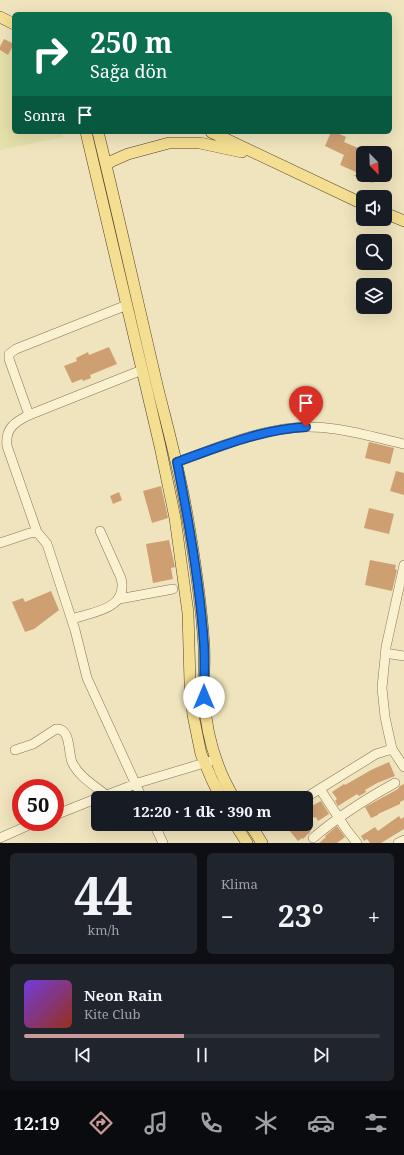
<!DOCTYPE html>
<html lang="tr">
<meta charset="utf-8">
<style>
body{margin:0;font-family:"Noto Serif",serif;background:#20242c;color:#f1f3f6;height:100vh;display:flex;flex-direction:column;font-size:15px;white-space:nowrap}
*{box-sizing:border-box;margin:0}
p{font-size:13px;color:#9ea1a6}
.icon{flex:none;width:22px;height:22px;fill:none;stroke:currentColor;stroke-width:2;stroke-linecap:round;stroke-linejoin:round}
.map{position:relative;height:843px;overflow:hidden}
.side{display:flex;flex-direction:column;gap:10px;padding:10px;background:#0d0f14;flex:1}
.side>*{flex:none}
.top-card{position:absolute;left:12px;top:12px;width:380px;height:122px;border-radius:6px;box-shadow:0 4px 16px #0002;background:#0b6e4f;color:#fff;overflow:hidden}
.needle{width:26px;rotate:157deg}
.fabs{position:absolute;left:356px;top:146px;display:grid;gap:8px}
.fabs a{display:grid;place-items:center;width:36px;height:36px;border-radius:6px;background:#171b24;box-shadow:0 4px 16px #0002;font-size:20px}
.speed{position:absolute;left:12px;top:779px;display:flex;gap:8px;font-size:20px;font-weight:700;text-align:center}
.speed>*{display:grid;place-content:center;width:52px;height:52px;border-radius:50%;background:#171b24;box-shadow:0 4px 16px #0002;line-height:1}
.speed .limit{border:6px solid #d22;background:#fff;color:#111}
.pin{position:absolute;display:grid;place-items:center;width:34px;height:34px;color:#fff;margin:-41px -17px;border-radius:50% 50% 50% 0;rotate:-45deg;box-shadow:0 0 4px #0007}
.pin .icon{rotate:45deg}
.me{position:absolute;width:44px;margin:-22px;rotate:0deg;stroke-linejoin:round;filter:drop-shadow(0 0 3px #0008)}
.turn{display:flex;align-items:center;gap:14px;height:84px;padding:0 12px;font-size:18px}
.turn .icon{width:52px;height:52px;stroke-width:2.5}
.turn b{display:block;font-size:28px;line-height:34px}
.then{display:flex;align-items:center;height:38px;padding:0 12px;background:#0003;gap:8px;font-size:15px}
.big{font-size:30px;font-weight:700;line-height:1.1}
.side .tile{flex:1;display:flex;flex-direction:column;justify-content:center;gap:6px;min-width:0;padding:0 14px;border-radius:6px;background:#20242c}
.side .dial{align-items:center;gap:0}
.dial b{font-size:52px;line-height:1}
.song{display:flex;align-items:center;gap:12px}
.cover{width:48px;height:48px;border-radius:6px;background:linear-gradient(135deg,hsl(260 70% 55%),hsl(10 70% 35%))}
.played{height:4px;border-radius:2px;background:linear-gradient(90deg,#c89a98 45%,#363941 45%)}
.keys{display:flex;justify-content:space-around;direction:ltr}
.heat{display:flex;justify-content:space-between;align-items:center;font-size:22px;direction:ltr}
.side .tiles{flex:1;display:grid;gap:10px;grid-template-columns:1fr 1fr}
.tile:last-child{grid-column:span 2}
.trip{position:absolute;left:91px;top:791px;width:222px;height:40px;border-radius:6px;background:#171b24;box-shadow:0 4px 16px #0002;font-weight:700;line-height:40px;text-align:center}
.dock{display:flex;height:64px;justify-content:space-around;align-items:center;background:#090b0e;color:#9ea1a6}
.dock .icon{width:28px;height:28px}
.dock .active{color:#c89a98}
.dock b{font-size:18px;color:#f1f3f6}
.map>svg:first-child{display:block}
.farmland{fill:#e4e0aa}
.building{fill:#cea071}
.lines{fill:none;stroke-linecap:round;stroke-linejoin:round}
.minor-casing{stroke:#877456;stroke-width:10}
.major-casing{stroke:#54412b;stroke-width:12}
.minor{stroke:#faf1d0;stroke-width:9}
.major{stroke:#f4de92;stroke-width:11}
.route-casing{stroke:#114b97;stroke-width:10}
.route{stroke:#1a73e8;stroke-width:7}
</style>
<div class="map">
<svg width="404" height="843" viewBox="0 0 404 843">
<rect width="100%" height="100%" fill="#efe4bd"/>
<path class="farmland" d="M0 43 14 50V132H61L63 137 0 150Z"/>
<path class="building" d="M4 39 14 44 8 55 0 50V47Z
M331 132H335L346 137 344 142 363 150V175H377L373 183 353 175H363L340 165 344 155 325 146Z
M109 347 117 364 90 375 91 378 83 381 82 379 72 383 64 366 77 361 76 358 88 352 89 355Z
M369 442 394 448 390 464 365 458Z
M396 471 404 473V495L390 491Z
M161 486 168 518 152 523 143 491Z
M119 492 122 500 113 504 110 496Z
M369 508 394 514 389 534 364 528Z
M169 540 175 567 171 568 173 579 153 583 146 544Z
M370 560 396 565 395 569 397 570 392 591 365 585Z
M51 591 59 610 34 629 25 632 12 602 23 598 25 602Z
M389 762 395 776 377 783 365 790 366 792 359 796 357 794 338 806 335 801 337 799 332 792 344 784 345 785 371 770Z
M404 784V800L400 802V804L378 814V815L371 818 365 807 398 789 400 786Z
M321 801 329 814 318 821 316 817 314 818 311 812 313 811 310 807Z
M399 816 401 819 404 817V829L381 843H370L367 839 364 841 361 836 375 827 378 831Z
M297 824H305L311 831 303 839 302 838 298 841 289 830Z
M337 826 345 837 337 843H319L326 837 325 836Z"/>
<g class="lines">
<defs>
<path id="minor" d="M29 415 9 359V354L16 349 127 305
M177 462C214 449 252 432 292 428 329 423 368 436 404 444
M37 532 7 446C5 428 15 422 29 415L142 370
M0 543 30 533 37 532 47 544 75 630 87 678 142 798
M404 565 386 647 382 688 385 717 392 749 404 767
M119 599 173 589
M72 619C93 612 129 609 121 578L100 531
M385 653 404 656
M15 750 33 744 56 729C71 728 68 752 72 762 78 776 95 786 106 795
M320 789 346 829 357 843
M99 798 141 782 211 761
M305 798 376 754 392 749
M55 815 98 798
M154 824 163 843
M253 830 262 824
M0 838 36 822
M313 838C340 815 364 800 395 783
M398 843 404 840"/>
<path id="major" d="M0 17 14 24
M86 132 160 446 175 518 188 613 190 682 193 715 201 754 212 780 221 798
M98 132C119 218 138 304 158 389 168 429 179 469 186 509 194 554 201 600 204 646 205 663 203 680 204 697 206 732 216 768 234 798
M211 132 363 204
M106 165 112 161 128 154 169 143H200L242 152
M385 213 404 221
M235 824 247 843
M250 824 262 843"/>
</defs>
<use href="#minor" class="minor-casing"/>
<use href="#major" class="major-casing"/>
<use href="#minor" class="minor"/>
<use href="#major" class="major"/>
</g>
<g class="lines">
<defs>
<path id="route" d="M204 697C204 680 205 662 204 645 200 584 189 522 177 462 219 447 262 429 306 427"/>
</defs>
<use href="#route" class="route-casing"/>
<use href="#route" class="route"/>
</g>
</svg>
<div class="fabs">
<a><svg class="needle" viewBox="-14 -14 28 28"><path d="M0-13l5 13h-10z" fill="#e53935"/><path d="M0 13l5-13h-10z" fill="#9ea1a6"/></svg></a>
<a><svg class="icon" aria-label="sound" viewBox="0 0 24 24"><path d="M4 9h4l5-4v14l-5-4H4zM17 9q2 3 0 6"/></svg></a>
<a><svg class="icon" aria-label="search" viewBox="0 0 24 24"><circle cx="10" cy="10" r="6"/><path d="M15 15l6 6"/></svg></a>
<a><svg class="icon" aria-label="layers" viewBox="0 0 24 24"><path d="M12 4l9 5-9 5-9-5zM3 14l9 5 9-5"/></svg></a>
</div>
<div class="speed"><div class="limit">50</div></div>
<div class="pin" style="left:306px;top:427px;background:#d93025"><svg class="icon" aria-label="arrive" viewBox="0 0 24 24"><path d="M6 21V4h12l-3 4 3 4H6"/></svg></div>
<svg class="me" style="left:204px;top:697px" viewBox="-20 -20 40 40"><circle r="19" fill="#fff"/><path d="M0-13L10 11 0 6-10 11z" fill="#1a73e8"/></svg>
<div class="trip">12:20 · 1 dk · 390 m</div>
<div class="top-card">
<div class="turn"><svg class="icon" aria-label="right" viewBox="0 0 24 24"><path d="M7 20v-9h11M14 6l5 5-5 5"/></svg><div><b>250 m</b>Sağa dön</div></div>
<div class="then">Sonra<svg class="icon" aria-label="arrive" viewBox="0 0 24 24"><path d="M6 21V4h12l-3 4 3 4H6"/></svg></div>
</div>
</div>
<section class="side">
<div class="tiles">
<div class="tile dial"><b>44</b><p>km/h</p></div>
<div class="tile"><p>Klima</p>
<div class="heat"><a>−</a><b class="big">23°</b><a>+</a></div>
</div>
<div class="tile">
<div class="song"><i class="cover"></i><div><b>Neon Rain</b><p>Kite Club</p></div></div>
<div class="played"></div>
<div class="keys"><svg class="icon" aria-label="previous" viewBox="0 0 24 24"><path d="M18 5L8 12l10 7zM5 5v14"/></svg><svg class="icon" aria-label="pause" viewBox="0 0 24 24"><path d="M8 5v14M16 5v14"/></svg><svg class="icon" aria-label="next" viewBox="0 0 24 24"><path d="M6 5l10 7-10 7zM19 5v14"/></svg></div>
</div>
</div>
</section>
<nav class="dock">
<b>12:19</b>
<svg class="icon active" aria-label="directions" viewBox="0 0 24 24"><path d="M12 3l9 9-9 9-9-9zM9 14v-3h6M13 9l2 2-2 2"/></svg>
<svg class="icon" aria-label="music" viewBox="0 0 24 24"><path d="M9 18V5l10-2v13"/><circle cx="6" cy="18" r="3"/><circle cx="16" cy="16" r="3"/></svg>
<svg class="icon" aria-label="phone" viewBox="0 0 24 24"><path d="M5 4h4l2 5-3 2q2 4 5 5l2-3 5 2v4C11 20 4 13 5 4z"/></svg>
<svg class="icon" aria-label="climate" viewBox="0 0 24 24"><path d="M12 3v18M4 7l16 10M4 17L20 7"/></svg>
<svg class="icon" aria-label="car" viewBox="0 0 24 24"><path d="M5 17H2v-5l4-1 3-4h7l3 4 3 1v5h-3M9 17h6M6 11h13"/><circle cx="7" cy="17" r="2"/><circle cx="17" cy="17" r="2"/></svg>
<svg class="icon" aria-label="filters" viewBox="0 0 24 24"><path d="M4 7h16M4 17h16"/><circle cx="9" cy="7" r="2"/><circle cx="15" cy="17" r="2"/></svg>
</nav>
